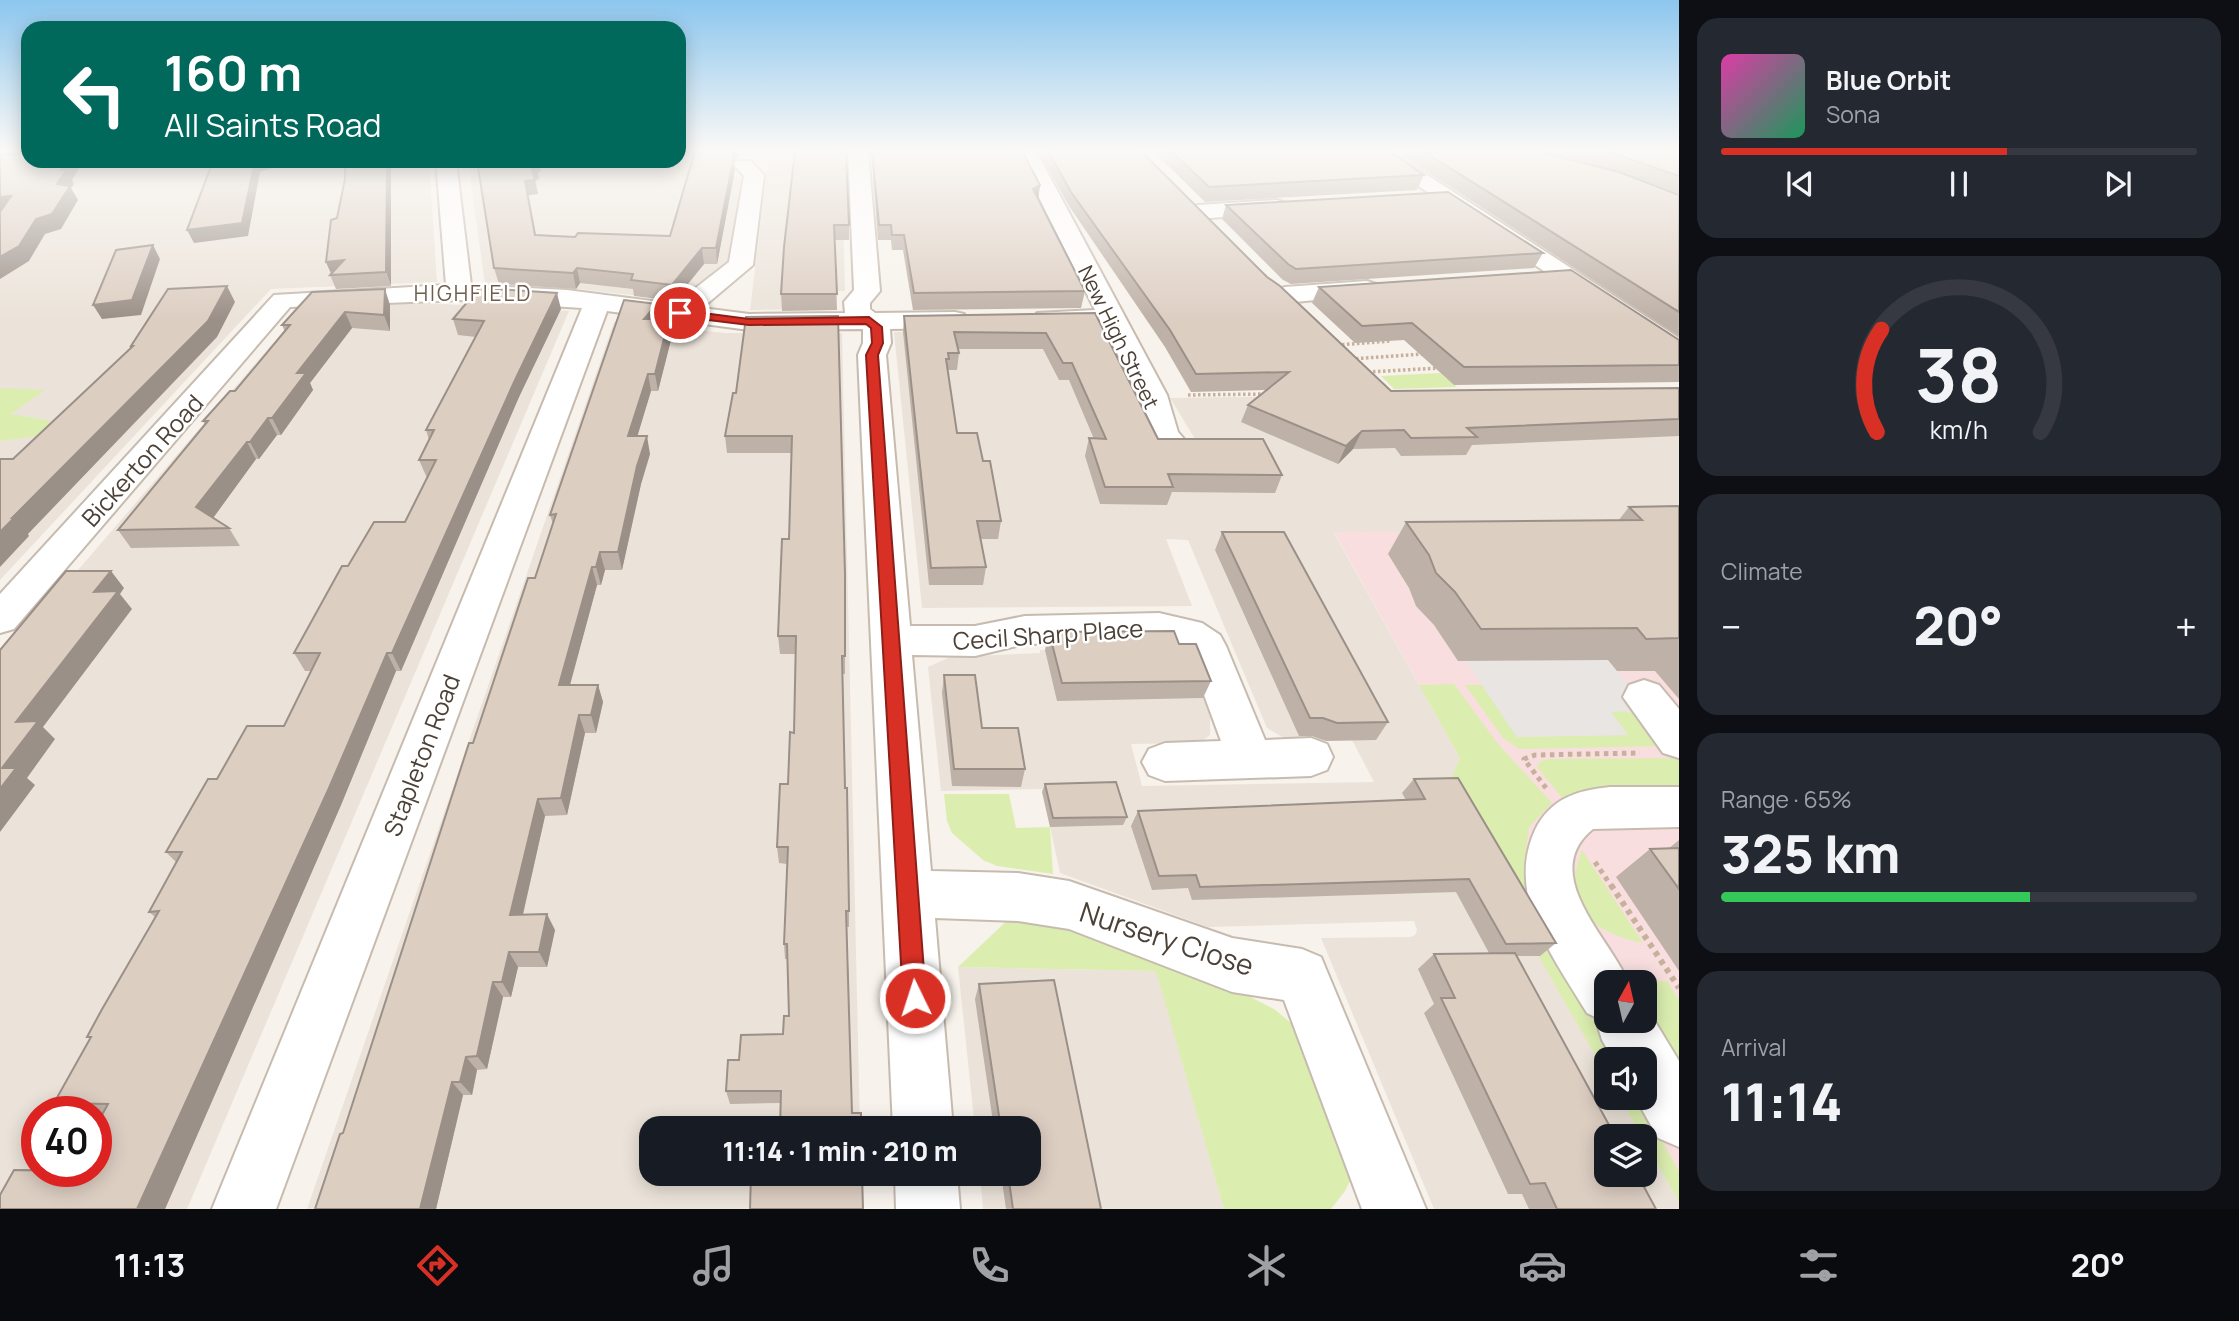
<!DOCTYPE html>
<meta charset="utf-8">
<style>
body{margin:0;font-family:Manrope,sans-serif;background:#242831;color:#f1f3f6;height:100vh;display:flex;flex-direction:column;font-size:26px;white-space:nowrap}
*{box-sizing:border-box;margin:0}
p{font-size:23px;color:#9ea1a6}
.icon{flex:none;width:38px;height:38px;fill:none;stroke:currentColor;stroke-width:2;stroke-linecap:round;stroke-linejoin:round}
.map{position:relative;flex:1;overflow:hidden}
.sheet{display:flex;flex-direction:column;gap:18px;padding:18px;background:#0d0f14;width:560px}
.sheet>*{flex:none}
.hud{position:absolute;left:21px;top:21px;width:665px;height:147px;border-radius:21px;box-shadow:0 4px 18px #0003;background:#00695c;color:#fff;overflow:hidden}
.needle{width:46px;rotate:8deg}
.tools{position:absolute;left:1594px;top:970px;display:grid;gap:14px}
.tools a{display:grid;place-items:center;width:63px;height:63px;border-radius:14px;background:#171b24;box-shadow:0 4px 18px #0003;font-size:35px}
.speed{position:absolute;left:21px;top:1096px;display:flex;gap:14px;font-size:35px;font-weight:700;text-align:center}
.speed>*{display:grid;place-content:center;width:91px;height:91px;border-radius:50%;background:#171b24;box-shadow:0 4px 18px #0003;line-height:1}
.speed .limit{border:10px solid #d22;background:#fff;color:#111}
.pin{position:absolute;display:grid;place-items:center;width:60px;height:60px;color:#fff;margin:-30px;border:4px solid #fff;border-radius:50%;box-shadow:0 2px 7px #0007}
.me{position:absolute;width:77px;margin:-38px;rotate:356deg;stroke-linejoin:round;filter:drop-shadow(0 0 5px #0008)}
.turn{display:flex;align-items:center;gap:24px;height:147px;padding:0 28px;font-size:32px}
.turn .icon{width:91px;height:91px;stroke-width:2.5}
.turn b{display:block;font-size:49px;line-height:60px}
.big{font-size:52px;font-weight:800;line-height:1.1}
.sheet .tile{flex:1;display:flex;flex-direction:column;justify-content:center;gap:10px;min-width:0;padding:0 24px;border-radius:21px;background:#242831}
.sheet .dial{align-items:center;gap:0}
.dial svg{height:182px;overflow:visible;fill:none;stroke:#363941;stroke-width:7;stroke-linecap:round;text-anchor:middle}
.dial text{fill:#f1f3f6;stroke:none}
.song{display:flex;align-items:center;gap:21px}
.cover{width:84px;height:84px;border-radius:10px;background:linear-gradient(135deg,hsl(320 70% 55%),hsl(150 70% 35%))}
.played{height:7px;border-radius:4px;background:linear-gradient(90deg,#d93025 60%,#363941 60%)}
.keys{display:flex;justify-content:space-around;direction:ltr}
.heat{display:flex;justify-content:space-between;align-items:center;font-size:38px;direction:ltr}
.charge{height:10px;border-radius:5px;background:linear-gradient(90deg,#34c759 65%,#363941 0)}
.trip{position:absolute;left:639px;top:1116px;width:402px;height:70px;border-radius:21px;background:#171b24;box-shadow:0 4px 18px #0003;font-weight:800;line-height:70px;text-align:center}
.tabs{display:flex;height:112px;justify-content:space-around;align-items:center;background:#090b0e;color:#9ea1a6}
.tabs .icon{width:49px;height:49px}
.tabs .selected{color:#d93025}
.tabs b{font-size:32px;color:#f1f3f6}
main{display:flex;flex:1;min-height:0}
.map>svg:first-child{display:block}
.residential{fill:#ebe3d9;fill-rule:evenodd}
.medical{fill:#f8dede;fill-rule:evenodd}
.green{fill:#dbeeb0}
.parking{fill:#e8e5e2}
.lines{fill:none;stroke-linecap:round;stroke-linejoin:round}
.minor-casing{stroke:#c7bbaf;stroke-width:4}
.path-far2{stroke:#c7b19c;stroke-width:3.5;stroke-dasharray:2.5 2.5;stroke-linecap:butt}
.path-far1{stroke:#c7b19c;stroke-width:5;stroke-dasharray:4.5 4.5;stroke-linecap:butt}
.path{stroke:#c7b19c;stroke-width:6;stroke-dasharray:5 5;stroke-linecap:butt}
.minor{fill:#fff;fill-rule:evenodd}
.wall{fill:#beb1a7}
.shaded-wall{fill:#9b9088}
.building{fill:#ddcec2;stroke:#9b9088;stroke-width:2}
.route{fill:#d93025;stroke:#8d1f18;stroke-width:2}
.labels{text-anchor:middle;dominant-baseline:central;stroke-width:5;stroke-linejoin:round;paint-order:stroke}
.far-neighbourhood-label{font-size:21px;letter-spacing:2px;fill:#705d4d;stroke:#fff}
.far-street-label{font-size:21px;fill:#4c4137;stroke:#fff}
.street-label{font-size:24px;fill:#4c4137;stroke:#fff}
.near-street-label{font-size:28px;fill:#4c4137;stroke:#fff}
</style>
<main>
<div class="map">
<svg width="1679" height="1209" viewBox="0 0 1679 1209">
<rect width="100%" height="100%" fill="#f7f2eb"/>
<path class="residential" d="M0 151H28V161H429L437 282 271 289 0 580Z
M679 151H841L845 291H837V309L750 310 768 162 746 156H736L721 172 743 178 727 264 675 300 579 289 485 284 468 161H679Z
M426 303 569 311 187 1209H0V661L303 308ZM37 1111H96V1171H37Z
M614 322 725 333H842L860 1129H651V1174H861L862 1209H307Z
M1092 330 1134 405 1206 457 1170 398 1369 395 1679 402V530L1334 533 1460 758 1446 793 1606 1074V1097H1620L1641 1136H1606V1174H1645V1142L1679 1202V1209H1434L1321 938 1410 937 1415 935 1417 930 1414 921 1208 927 1060 873 1042 789 941 791 928 667 950 657 1040 653V650H1083L1191 662 1210 717V735L1202 741 1192 743 1131 744 1142 786 1374 782 1352 740 1295 741 1282 737 1267 728 1188 540 1166 539 1192 606 922 608 894 332Z
M958 967 1157 971 1224 1209H983L980 1174H1029V1129H975Z"/>
<path class="medical" d="M1679 530V1202L1645 1142V1136H1641L1620 1097H1645V1059H1606V1074L1445 793 1460 758 1334 532ZM1606 982H1645V1020H1606Z"/>
<path class="green" d="M1440 373 1457 387 1394 389 1381 376Z
M0 388 45 390 11 414 47 420 55 426 39 436 0 441Z
M1454 684 1498 744 1552 803 1529 827 1525 857 1533 899 1546 938 1615 1059H1606V1074L1445 793 1460 758 1419 685Z
M1465 685H1482L1517 737 1628 735 1610 712C1638 706 1650 727 1666 746L1519 749 1503 738Z
M1676 758 1679 762V787L1564 800 1537 767 1540 762 1547 759Z
M944 794H1009L1016 828 1050 827 1053 874 997 866 983 860 952 833 947 821Z
M1582 850 1643 943C1589 931 1560 907 1582 850Z
M1016 912 1064 918 1231 987 1274 1009 1296 1027 1353 1175 1345 1191 1331 1209H1224L1156 971 958 967Z
M1667 981 1679 1000V1057H1670L1645 1017V982H1623Z
M1620 1097H1637L1679 1171V1202L1645 1142V1136H1641Z"/>
<path class="parking" d="M1608 660 1628 684H1649L1643 718 1627 711 1611 712 1628 735 1517 737 1466 661Z"/>
<g class="lines">
<defs>
<path id="minor" d="M848 151H868L880 291 870 303V309L875 313 955 312 964 314 968 320 964 326 955 328 890 329 891 343 886 355 910 626H975L1025 616 1159 613 1202 623 1220 635 1226 646 1265 740 1311 738 1327 744 1333 757 1327 770 1311 776 1165 781 1149 775 1142 762 1149 749 1165 743 1221 741 1189 654 1176 645 1159 641 1025 644 975 656 912 655 931 871 1018 873 1069 881 1232 938 1302 949 1321 957 1426 1209H1362L1284 1000 1232 992 1069 929 1018 921 935 918 953 1129H893L858 355 863 343V329L749 330 607 311 276 1209H212L582 308 459 300 290 307 14 629 0 633V594L274 295 446 285 436 161H456L471 285 567 290 675 304 729 262 744 176 734 165 737 161H751L764 175 753 265 702 308 749 314 845 313 844 302 854 290Z
M1016 151H1036L1167 395 1178 432 1191 447 1186 454C1146 464 1147 422 1137 396 1129 372 1114 349 1103 326L1046 327 1037 325 1033 319 1037 313 1095 310Z
M1367 151H1390L1679 338V358L1669 356Z
M1276 200 1284 202 1287 207 1284 212 1198 219 1190 217 1187 212 1190 207 1198 205Z
M1367 281 1376 284 1380 289 1376 294 1285 303 1276 300 1272 295 1276 290 1285 287Z
M1644 680 1659 685 1679 709V758L1663 753 1623 697 1629 685Z
M1610 787H1679V827L1593 829C1537 874 1611 939 1628 982H1606V1020H1645V1005L1679 1061V1147L1658 1138 1635 1097H1645V1059H1613L1602 1040 1595 1017 1587 1013C1554 958 1505 896 1535 830 1550 799 1577 790 1610 787Z
M895 1174H957L960 1209H896Z"/>
</defs>
<use href="#minor" class="minor-casing"/>
<path class="path-far2" d="M1337 345 1391 341
M1351 359 1423 354
M1368 372 1440 368
M1188 395 1267 394"/>
<path class="path-far1" d="M1546 788 1524 759 1535 755 1640 753
M1595 862 1612 887"/>
<path class="path" d="M1611 885 1679 988"/>
<use href="#minor" class="minor"/>
</g>
<path class="wall" d="M795 151 849 225V240H834L837 310 782 311 781 294Z
M871 151H1022L1040 185 1038 198 1085 291 1081 308 913 310 903 250H892L891 240H878Z
M1038 151H1141L1267 277 1391 391 1679 388V436L1472 445 1466 455 1401 456 1395 448 1353 449 1338 464 1241 422 1248 405 1266 390 1191 392 1165 347 1069 206Z
M1153 151H1389L1424 175 1417 190 1205 202Z
M1395 151H1679V194L1613 170 1539 152 1679 195V336Z
M738 155 734 161 735 170 717 264H704L674 301 634 296 633 289 580 283 576 289 499 284 494 268 477 161 541 172H538L539 179 535 180 538 194 528 195 536 235 575 237 670 236Z
M345 161 391 286 336 289 330 275 331 274 326 262 337 218 345 179Z
M1226 205 1543 253 1534 268 1291 284 1283 280 1222 219Z
M1319 287 1679 340V382L1454 385 1404 340 1355 343 1312 303Z
M312 292 390 305V331L352 328 310 383 313 390 281 435H277L259 459H256L213 518 229 528 240 546 131 548 118 530 205 425 203 421 235 391 285 332 282 325Z
M561 309 519 397 401 671H396L341 805 165 1209H0L96 1171 101 1116H96V1111H69L54 1103 90 1039 87 1037 155 917 149 912 176 862 166 852 217 779 284 726 311 671H305L294 653 348 566 405 522 427 478 419 460 429 440 426 430 476 337 458 335 453 319Z
M1095 313 1158 439 1282 475 1275 493 1172 492 1167 505 1100 504 1085 456 1089 438 1094 439 1069 380H1059L1043 349H958L959 353 957 370H948L957 433 983 461 1001 521 998 539H981L986 567 983 585H929L903 332 904 316Z
M746 317 845 574V674H842L845 788 849 911V927H847L852 1113 861 1129 781 1103 730 1104 726 1091 739 1060 783 1034 789 1016 788 959H785L784 944 787 864 779 863 777 847 788 784 794 733 796 654H780L778 636 789 539 792 453H727L725 436 736 393Z
M659 319 672 336 658 391H651L637 436 650 454 641 484 622 570H605L601 585H597L570 685H598L603 702 596 733H585L567 815 545 816 523 915 555 930 547 967H518L511 997H503L487 1069 477 1070 472 1095H463L436 1209 343 1133 473 743 535 578 553 524 550 515Z
M1679 506V699L1655 671H1617L1608 660 1458 661 1434 625 1416 606 1409 588 1388 554 1406 522 1618 521 1629 507Z
M1222 532 1388 722 1376 740 1326 741 1312 736H1299L1215 550Z
M1049 632 1211 681 1203 698 1057 701 1045 650Z
M944 675 982 728 1025 769 1021 787 952 786 942 693Z
M1414 779 1556 943 1540 956H1517L1656 1209H1529L1522 1194H1508L1424 1013 1434 1004 1418 969 1434 954 1489 953 1456 892 1192 900 1188 888 1152 890 1131 826 1138 811 1406 800 1402 793Z
M1045 784 1127 817 1123 825 1050 827 1042 792Z
M1679 840V971L1616 877 1650 849H1668Z
M979 984 1101 1209H1006L1001 1174H1029V1129H994L975 999Z"/>
<path class="shaded-wall" d="M731 151H737L738 155 734 161 735 170 717 264 716 248Z
M67 161H79L81 165 72 180 74 184 71 188 78 200 61 229 45 234 29 261 0 279V257L57 184 61 170Z
M255 161H275L273 168 260 172 248 236 194 243 187 230Z
M387 161H391V286L386 272Z
M535 161H539L541 172H538L539 179 535 180 538 194 528 195 538 250 525 181 531 166Z
M1040 185 1038 200 1033 189Z
M11 196 0 213V197Z
M153 245 160 259 141 315 102 319 93 305Z
M702 248 704 264 674 301 672 285Z
M344 260 332 275 326 262Z
M577 268 580 283 576 289 573 273Z
M227 286 235 302 217 337 28 534 29 536 0 567V532L12 518Z
M385 289 390 305V331L384 315Z
M557 293 561 309 519 397 401 671 392 653 515 380Z
M657 304 659 321 644 319Z
M345 312 352 328 310 383 313 390 281 435 272 418 297 373Z
M669 319 672 336 658 391 655 374Z
M648 374 651 391 632 454 628 436Z
M268 418 277 435 259 459 250 442Z
M1362 431 1353 449 1338 464 1346 446Z
M647 436 650 454 641 484 622 570 618 552 637 466Z
M247 442 256 459 208 525 196 507Z
M600 552 605 570 601 585 596 567Z
M592 567 597 585 565 703 559 685Z
M111 571 124 588 120 594 132 609 43 727 55 739 27 778 35 785 0 832V789L2 768 16 722 94 592Z
M387 653 396 671 341 805 165 1209H137Z
M598 685 603 702 596 733 591 715Z
M579 715 585 733 567 815 561 798Z
M538 799 545 816 519 931 510 915Z
M547 914 555 930 547 967 539 952Z
M509 952 518 967 511 997 502 982Z
M493 982 503 997 487 1069 477 1056Z
M466 1057 477 1070 472 1095 460 1082Z
M452 1082 463 1095 436 1209H420Z"/>
<path class="building" d="M695 151H731L734 156 716 248H702L672 285 631 280 633 274 577 268 573 273 494 268 477 161H535L536 166H531L535 180 525 181 535 235 575 237 578 233 670 236Z
M795 151H846L849 225H834L837 294H781L784 247Z
M872 151H1022L1040 185 1033 189 1085 291 914 293 904 235H892L891 225H879Z
M1048 151H1141L1267 277 1280 286 1391 391 1679 388V419L1467 428 1477 437 1411 438 1404 430 1362 431 1346 446 1248 405 1289 372 1196 374 1170 330 1071 192Z
M1171 151H1389L1424 175 1209 187Z
M1423 151H1535L1619 172 1679 195V312Z
M1603 151H1679V176L1621 156Z
M28 152V161H67L61 170H66L57 184 70 186 52 214 36 219 19 246 0 257V212L11 196 0 197V155Z
M213 161H255L242 223 187 230Z
M345 161H387L386 272 330 275 344 260 326 262 331 220 337 218 345 179Z
M1448 192 1543 253 1296 269 1288 264 1226 205Z
M153 245 132 300 93 305 116 250Z
M1571 270 1679 340V365L1464 367 1412 323 1362 326 1319 287Z
M227 286 208 321 12 518H14L0 532V459H13L133 346H131L168 289Z
M479 288 557 293 515 380 392 653H387L329 788 137 1209H0V1195L14 1170 96 1171V1126L108 1104 54 1103 91 1037H87L101 1011 159 911 149 912 182 852H166L208 779H217L247 726H284L320 653H294L342 566H348L374 522H405L436 460H419L434 430H426L484 321 453 319Z
M385 289 384 315 345 312 297 373H306L272 418H268L250 442H247L196 507 229 528 118 530 208 421H203L230 391H235L290 325H282L312 292Z
M624 300 657 304 644 319H669L655 374H648L628 436H647L637 466 618 552H600L596 567H592L559 685H598L591 715H579L561 798 538 799 510 915 547 914 539 952H509L502 982H493L477 1056 466 1057 460 1082H452L420 1209H315L340 1134 343 1133 469 743H473L528 578H535L556 514 550 515Z
M1095 313 1158 439H1263L1282 475 1168 474 1173 487H1105L1089 438 1106 439 1072 363H1063L1046 333 954 332 959 353H948L949 359H946L957 433H977L983 461H990L1001 521H977L986 567 931 568 904 316Z
M838 316 845 574V656H842L845 788H847L849 911H846L852 1113H861V1129H780L781 1091H726L728 1060H739L741 1035 783 1034 784 1016H789L787 944H784L788 847H777L780 784H788L790 732 794 733 796 636H778L782 539H789L792 436H725L733 393H736L746 317Z
M1679 506V638L1646 639 1637 628 1481 629 1455 592 1436 573 1429 555 1406 522 1642 520 1629 507Z
M1222 532H1284L1388 722 1337 723 1323 718H1310Z
M66 571H111L94 592 118 591 16 722 38 721 2 768H16L0 789V650Z
M1174 631 1179 644H1196L1211 681 1062 683 1049 632Z
M944 675H975L982 728H1018L1025 769H954Z
M1458 778 1556 943 1506 944 1469 879 1200 887 1196 875 1159 876 1138 811 1425 799 1414 779Z
M1116 782 1127 817 1053 818 1045 784Z
M1679 848V889L1650 849Z
M1515 953 1615 1136H1606V1174H1637L1656 1209H1557L1545 1183 1530 1184 1441 998H1455L1434 954Z
M1054 980 1101 1209H1013L1008 1174H1029V1129H1001L979 984Z
M751 1174H862L863 1209H750Z"/>
<linearGradient id="sky" x2="0" y2="1"><stop stop-color="#8cc6ee"/><stop offset="0.47" stop-color="#fbf9f6"/><stop offset="1" stop-color="#fbf9f6" stop-opacity="0"/></linearGradient>
<rect width="1679" height="320" fill="url(#sky)"/>
<path class="route" d="M680 310 749 319 869 317 882 327 883 343 878 355 926 998 923 1006 915 1010 907 1006 903 998 866 355 872 343 871 328 866 324 749 325 676 316 674 313Z"/>
<g class="labels">
<g class="far-neighbourhood-label">
<text x="473" y="293">HIGHFIELD</text>
</g>
<g class="far-street-label">
<text transform="translate(1119 337) rotate(64)">New High Street</text>
</g>
<g class="street-label">
<text transform="translate(142 460) rotate(-48)">Bickerton Road</text>
<text transform="translate(1048 634) rotate(-4)">Cecil Sharp Place</text>
<text transform="translate(421 755) rotate(-69)">Stapleton Road</text>
</g>
<g class="near-street-label">
<text transform="translate(1167 938) rotate(18)">Nursery Close</text>
</g>
</g>
</svg>
<div class="tools">
<a><svg class="needle" viewBox="-14 -14 28 28"><path d="M0-13l5 13h-10z" fill="#e53935"/><path d="M0 13l5-13h-10z" fill="#9ea1a6"/></svg></a>
<a><svg class="icon" aria-label="sound" viewBox="0 0 24 24"><path d="M4 9h4l5-4v14l-5-4H4zM17 9q2 3 0 6"/></svg></a>
<a><svg class="icon" aria-label="layers" viewBox="0 0 24 24"><path d="M12 4l9 5-9 5-9-5zM3 14l9 5 9-5"/></svg></a>
</div>
<div class="speed"><div class="limit">40</div></div>
<div class="pin" style="left:680px;top:313px;background:#d93025"><svg class="icon" aria-label="arrive" viewBox="0 0 24 24"><path d="M6 21V4h12l-3 4 3 4H6"/></svg></div>
<svg class="me" style="left:915px;top:998px" viewBox="-20 -20 40 40"><circle r="17" fill="#d93025" stroke="#fff" stroke-width="3"/><path d="M0-11L8 9 0 5-8 9z" fill="#fff"/></svg>
<div class="trip">11:14 · 1 min · 210 m</div>
<div class="hud">
<div class="turn"><svg class="icon" aria-label="left" viewBox="0 0 24 24"><path d="M17 20v-9H6M10 6l-5 5 5 5"/></svg><div><b>160 m</b>All Saints Road</div></div>
</div>
</div>
<section class="sheet">
<div class="tile">
<div class="song"><i class="cover"></i><div><b>Blue Orbit</b><p>Sona</p></div></div>
<div class="played"></div>
<div class="keys"><svg class="icon" aria-label="previous" viewBox="0 0 24 24"><path d="M18 5L8 12l10 7zM5 5v14"/></svg><svg class="icon" aria-label="pause" viewBox="0 0 24 24"><path d="M8 5v14M16 5v14"/></svg><svg class="icon" aria-label="next" viewBox="0 0 24 24"><path d="M6 5l10 7-10 7zM19 5v14"/></svg></div>
</div>
<div class="tile dial"><svg viewBox="0 0 100 80">
<path d="M14 69A42 42 0 1 1 86 69"/>
<path d="M14 69A42 42 0 0 1 16 24" stroke="#d93025"/>
<text x="50" y="56" font-size="32" font-weight="700">38</text>
<text x="50" y="72" font-size="11">km/h</text>
</svg></div>
<div class="tile"><p>Climate</p>
<div class="heat"><a>−</a><b class="big">20°</b><a>+</a></div>
</div>
<div class="tile"><p>Range · 65%</p><b class="big">325 km</b><div class="charge"></div></div>
<div class="tile"><p>Arrival</p><b class="big">11:14</b></div>
</section>
</main>
<nav class="tabs">
<b>11:13</b>
<svg class="icon selected" aria-label="directions" viewBox="0 0 24 24"><path d="M12 3l9 9-9 9-9-9zM9 14v-3h6M13 9l2 2-2 2"/></svg>
<svg class="icon" aria-label="music" viewBox="0 0 24 24"><path d="M9 18V5l10-2v13"/><circle cx="6" cy="18" r="3"/><circle cx="16" cy="16" r="3"/></svg>
<svg class="icon" aria-label="phone" viewBox="0 0 24 24"><path d="M5 4h4l2 5-3 2q2 4 5 5l2-3 5 2v4C11 20 4 13 5 4z"/></svg>
<svg class="icon" aria-label="climate" viewBox="0 0 24 24"><path d="M12 3v18M4 7l16 10M4 17L20 7"/></svg>
<svg class="icon" aria-label="car" viewBox="0 0 24 24"><path d="M5 17H2v-5l4-1 3-4h7l3 4 3 1v5h-3M9 17h6M6 11h13"/><circle cx="7" cy="17" r="2"/><circle cx="17" cy="17" r="2"/></svg>
<svg class="icon" aria-label="filters" viewBox="0 0 24 24"><path d="M4 7h16M4 17h16"/><circle cx="9" cy="7" r="2"/><circle cx="15" cy="17" r="2"/></svg>
<b>20°</b>
</nav>
